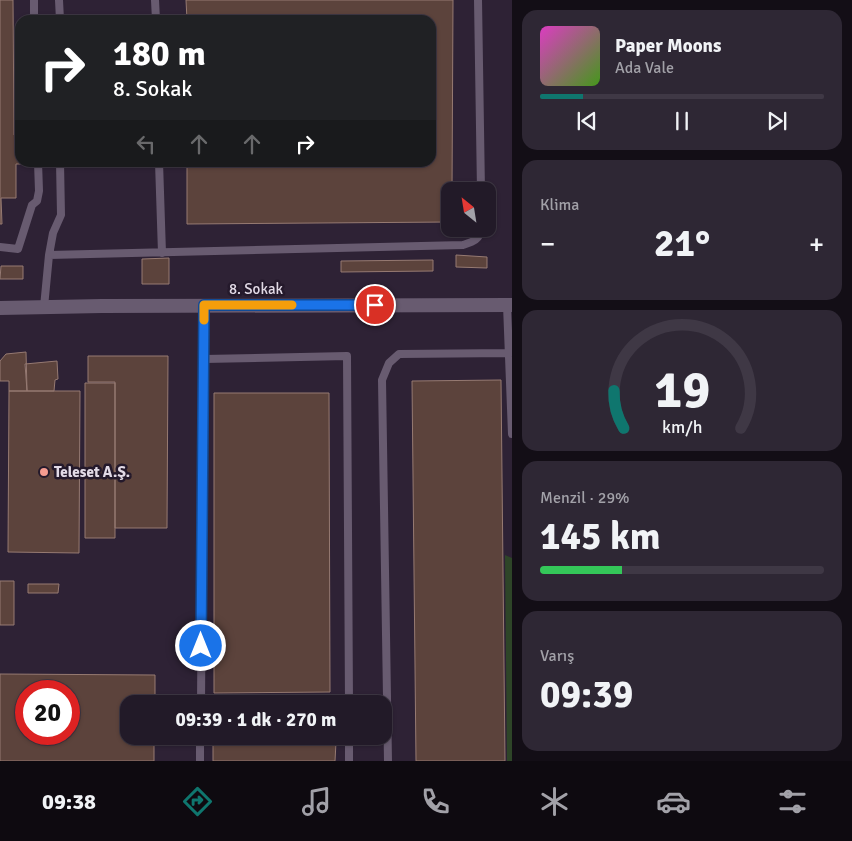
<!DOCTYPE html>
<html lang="tr">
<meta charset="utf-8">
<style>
body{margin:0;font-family:Signika,sans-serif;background:#2e2734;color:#f1f3f6;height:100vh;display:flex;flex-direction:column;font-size:19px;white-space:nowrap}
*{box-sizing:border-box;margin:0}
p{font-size:16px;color:#a2a1a8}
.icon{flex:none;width:28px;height:28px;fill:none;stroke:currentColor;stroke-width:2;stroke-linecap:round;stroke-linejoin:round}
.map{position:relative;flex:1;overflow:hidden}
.sheet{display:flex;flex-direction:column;gap:10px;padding:10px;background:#130e16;width:340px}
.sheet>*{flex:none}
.banner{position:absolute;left:15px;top:15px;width:421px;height:152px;border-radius:15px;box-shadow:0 1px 4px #0004,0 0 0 1px #3f3845;background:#202124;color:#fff;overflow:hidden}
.needle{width:32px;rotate:330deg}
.tools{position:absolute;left:441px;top:182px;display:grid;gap:10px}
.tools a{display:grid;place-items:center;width:55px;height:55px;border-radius:10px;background:#221a28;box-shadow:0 1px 4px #0004,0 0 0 1px #3f3845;font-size:25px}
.speed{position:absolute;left:15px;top:680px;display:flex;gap:10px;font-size:25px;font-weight:700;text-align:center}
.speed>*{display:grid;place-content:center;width:65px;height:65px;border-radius:50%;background:#221a28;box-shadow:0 1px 4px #0004,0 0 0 1px #3f3845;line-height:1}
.speed .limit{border:8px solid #d22;background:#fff;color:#111}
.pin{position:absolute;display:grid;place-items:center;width:42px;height:42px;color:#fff;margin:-21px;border:2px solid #fff;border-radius:50%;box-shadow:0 1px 5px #0007}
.me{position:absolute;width:55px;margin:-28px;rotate:0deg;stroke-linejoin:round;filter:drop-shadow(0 0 4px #0008)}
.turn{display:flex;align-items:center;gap:18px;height:105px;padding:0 15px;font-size:22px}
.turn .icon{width:65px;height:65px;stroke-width:2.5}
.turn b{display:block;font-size:35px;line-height:42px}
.lanes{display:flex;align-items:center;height:48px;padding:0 15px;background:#0003;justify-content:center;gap:25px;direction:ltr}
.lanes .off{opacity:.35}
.big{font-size:38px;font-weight:800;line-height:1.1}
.sheet .card{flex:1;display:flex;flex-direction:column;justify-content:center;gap:8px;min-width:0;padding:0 18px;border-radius:15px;background:#2e2734}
.sheet .dial{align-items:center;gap:0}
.dial svg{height:130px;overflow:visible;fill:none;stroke:#3f3845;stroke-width:7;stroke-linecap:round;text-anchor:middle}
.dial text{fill:#f1f3f6;stroke:none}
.song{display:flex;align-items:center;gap:15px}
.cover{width:60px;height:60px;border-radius:8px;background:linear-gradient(135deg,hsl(310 70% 55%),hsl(100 70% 35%))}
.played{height:5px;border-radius:2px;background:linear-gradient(90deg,#0f766e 15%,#3f3845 15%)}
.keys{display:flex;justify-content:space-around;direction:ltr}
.heat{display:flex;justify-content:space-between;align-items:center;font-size:28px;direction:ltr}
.charge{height:8px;border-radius:4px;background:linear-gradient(90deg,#34c759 29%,#3f3845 0)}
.trip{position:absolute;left:120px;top:695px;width:272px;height:50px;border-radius:15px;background:#221a28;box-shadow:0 1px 4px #0004,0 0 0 1px #3f3845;font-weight:800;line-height:50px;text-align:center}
.menu{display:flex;height:80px;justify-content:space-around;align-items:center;background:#0e0a10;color:#a2a1a8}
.menu .icon{width:35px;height:35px}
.menu .active{color:#0f766e}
.menu b{font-size:22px;color:#f1f3f6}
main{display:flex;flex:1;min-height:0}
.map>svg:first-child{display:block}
.green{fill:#2e4528}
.building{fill:#5c433c;stroke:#967a72;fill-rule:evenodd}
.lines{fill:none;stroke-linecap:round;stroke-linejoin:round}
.service{stroke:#685b70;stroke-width:8}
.minor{stroke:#685b70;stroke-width:14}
.route-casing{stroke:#114b97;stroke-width:12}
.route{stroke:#1a73e8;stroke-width:9}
.slow{stroke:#f59e0b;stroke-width:9}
.poi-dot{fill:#f59c90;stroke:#24192b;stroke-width:2}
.labels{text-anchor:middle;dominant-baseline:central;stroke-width:5;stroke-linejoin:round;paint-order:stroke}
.street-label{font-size:15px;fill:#e2dae6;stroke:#24192b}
.poi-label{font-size:15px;font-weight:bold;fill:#e2dae6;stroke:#24192b;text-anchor:start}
</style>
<main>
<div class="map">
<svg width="512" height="761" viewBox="0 0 512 761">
<rect width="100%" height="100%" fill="#2e2235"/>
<path class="green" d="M505 555 512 558V761H507Z"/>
<path class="building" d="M0 0H13L14 135H20V162L27 164H16V198H1L2 224H0Z
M186 0H453L452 191H450V222L187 224V162H431V20H187Z
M456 255 487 257V268L456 267Z
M169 258V284H142V259Z
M433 260V271L341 272V261Z
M1 266H23V279H0Z
M26 352 27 391H9V381H0V361L6 354Z
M88 356H168L167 528H115V382H88Z
M57 361 58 379 55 380 54 391H27L25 364Z
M501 380 505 761H416L412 381Z
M85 383H115V538H85Z
M9 391H80L79 553 8 552Z
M214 393H329L330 692 214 693Z
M0 581H14V625H0Z
M28 584H59L58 593H28Z
M0 674 155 675V704H129V736H154V761H0ZM26 691H69V734H26Z
M213 742H336L335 761H213Z"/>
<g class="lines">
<path class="service" d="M34 0V20
M59 0 60 20
M155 0 156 20
M478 0 481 191
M159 162 162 253
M0 247 18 249 32 205 37 201 39 191 38 162
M49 255 463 245C472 242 480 240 481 229
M507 305 512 434
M44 307 49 255 53 233 61 215 60 162
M204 359 347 356 349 704
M201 704 204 305
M349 736V761
M200 761V736
M388 761 382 380 389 363 399 354 509 353"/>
<path class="minor" d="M0 308 102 306 512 305"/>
</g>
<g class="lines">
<defs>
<path id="route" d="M201 646 204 305H375"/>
</defs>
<use href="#route" class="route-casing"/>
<use href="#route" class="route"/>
<path class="slow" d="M204 320V305H292"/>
</g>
<circle class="poi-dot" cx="44" cy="472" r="5"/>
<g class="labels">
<g class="street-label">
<text x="256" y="289">8. Sokak</text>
</g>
<g class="poi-label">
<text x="54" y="472">Teleset A.Ş.</text>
</g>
</g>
</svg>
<div class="tools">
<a><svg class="needle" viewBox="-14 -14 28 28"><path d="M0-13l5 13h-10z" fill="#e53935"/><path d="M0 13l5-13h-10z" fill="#a2a1a8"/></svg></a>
</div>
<div class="speed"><div class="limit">20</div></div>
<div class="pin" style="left:375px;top:305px;background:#d93025"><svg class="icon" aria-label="arrive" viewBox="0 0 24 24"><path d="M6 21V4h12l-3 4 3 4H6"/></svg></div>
<svg class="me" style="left:201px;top:646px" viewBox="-20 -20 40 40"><circle r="17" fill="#1a73e8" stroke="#fff" stroke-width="3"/><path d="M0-11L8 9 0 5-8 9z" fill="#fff"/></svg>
<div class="trip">09:39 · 1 dk · 270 m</div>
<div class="banner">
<div class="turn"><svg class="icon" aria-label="right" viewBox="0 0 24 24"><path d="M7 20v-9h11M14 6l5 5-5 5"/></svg><div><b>180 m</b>8. Sokak</div></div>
<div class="lanes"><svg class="icon off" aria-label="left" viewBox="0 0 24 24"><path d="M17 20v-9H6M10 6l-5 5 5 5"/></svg><svg class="icon off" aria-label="ahead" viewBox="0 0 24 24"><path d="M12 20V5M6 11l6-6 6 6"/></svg><svg class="icon off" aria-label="ahead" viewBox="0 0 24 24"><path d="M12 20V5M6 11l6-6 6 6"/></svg><svg class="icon" aria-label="right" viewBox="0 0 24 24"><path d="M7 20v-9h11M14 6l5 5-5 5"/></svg></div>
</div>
</div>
<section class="sheet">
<div class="card">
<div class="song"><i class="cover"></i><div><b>Paper Moons</b><p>Ada Vale</p></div></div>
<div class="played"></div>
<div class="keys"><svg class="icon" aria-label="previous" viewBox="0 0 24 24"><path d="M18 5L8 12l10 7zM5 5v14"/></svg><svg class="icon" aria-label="pause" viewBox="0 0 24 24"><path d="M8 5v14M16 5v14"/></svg><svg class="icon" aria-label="next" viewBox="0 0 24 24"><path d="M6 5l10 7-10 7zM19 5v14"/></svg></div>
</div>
<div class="card"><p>Klima</p>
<div class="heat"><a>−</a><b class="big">21°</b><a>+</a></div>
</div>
<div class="card dial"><svg viewBox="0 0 100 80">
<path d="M14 69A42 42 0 1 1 86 69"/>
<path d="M14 69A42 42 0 0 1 8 46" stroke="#0f766e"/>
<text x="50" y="56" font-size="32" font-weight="700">19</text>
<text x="50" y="72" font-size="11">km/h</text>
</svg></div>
<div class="card"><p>Menzil · 29%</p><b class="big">145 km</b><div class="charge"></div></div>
<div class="card"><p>Varış</p><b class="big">09:39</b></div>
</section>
</main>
<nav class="menu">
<b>09:38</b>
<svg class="icon active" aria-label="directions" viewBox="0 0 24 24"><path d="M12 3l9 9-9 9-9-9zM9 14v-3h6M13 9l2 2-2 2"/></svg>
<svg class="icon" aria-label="music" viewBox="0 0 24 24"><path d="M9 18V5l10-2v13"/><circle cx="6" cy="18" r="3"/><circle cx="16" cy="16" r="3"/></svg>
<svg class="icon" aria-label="phone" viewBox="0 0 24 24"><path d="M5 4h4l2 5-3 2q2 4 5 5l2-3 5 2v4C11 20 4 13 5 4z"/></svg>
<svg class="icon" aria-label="climate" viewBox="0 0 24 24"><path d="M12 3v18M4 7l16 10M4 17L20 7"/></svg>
<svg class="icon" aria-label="car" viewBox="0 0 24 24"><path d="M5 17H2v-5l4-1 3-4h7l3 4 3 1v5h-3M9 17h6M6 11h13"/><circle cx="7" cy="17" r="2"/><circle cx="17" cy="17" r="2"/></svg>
<svg class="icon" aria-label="filters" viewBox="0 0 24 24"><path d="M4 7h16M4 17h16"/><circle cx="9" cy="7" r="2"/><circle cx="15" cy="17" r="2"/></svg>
</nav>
